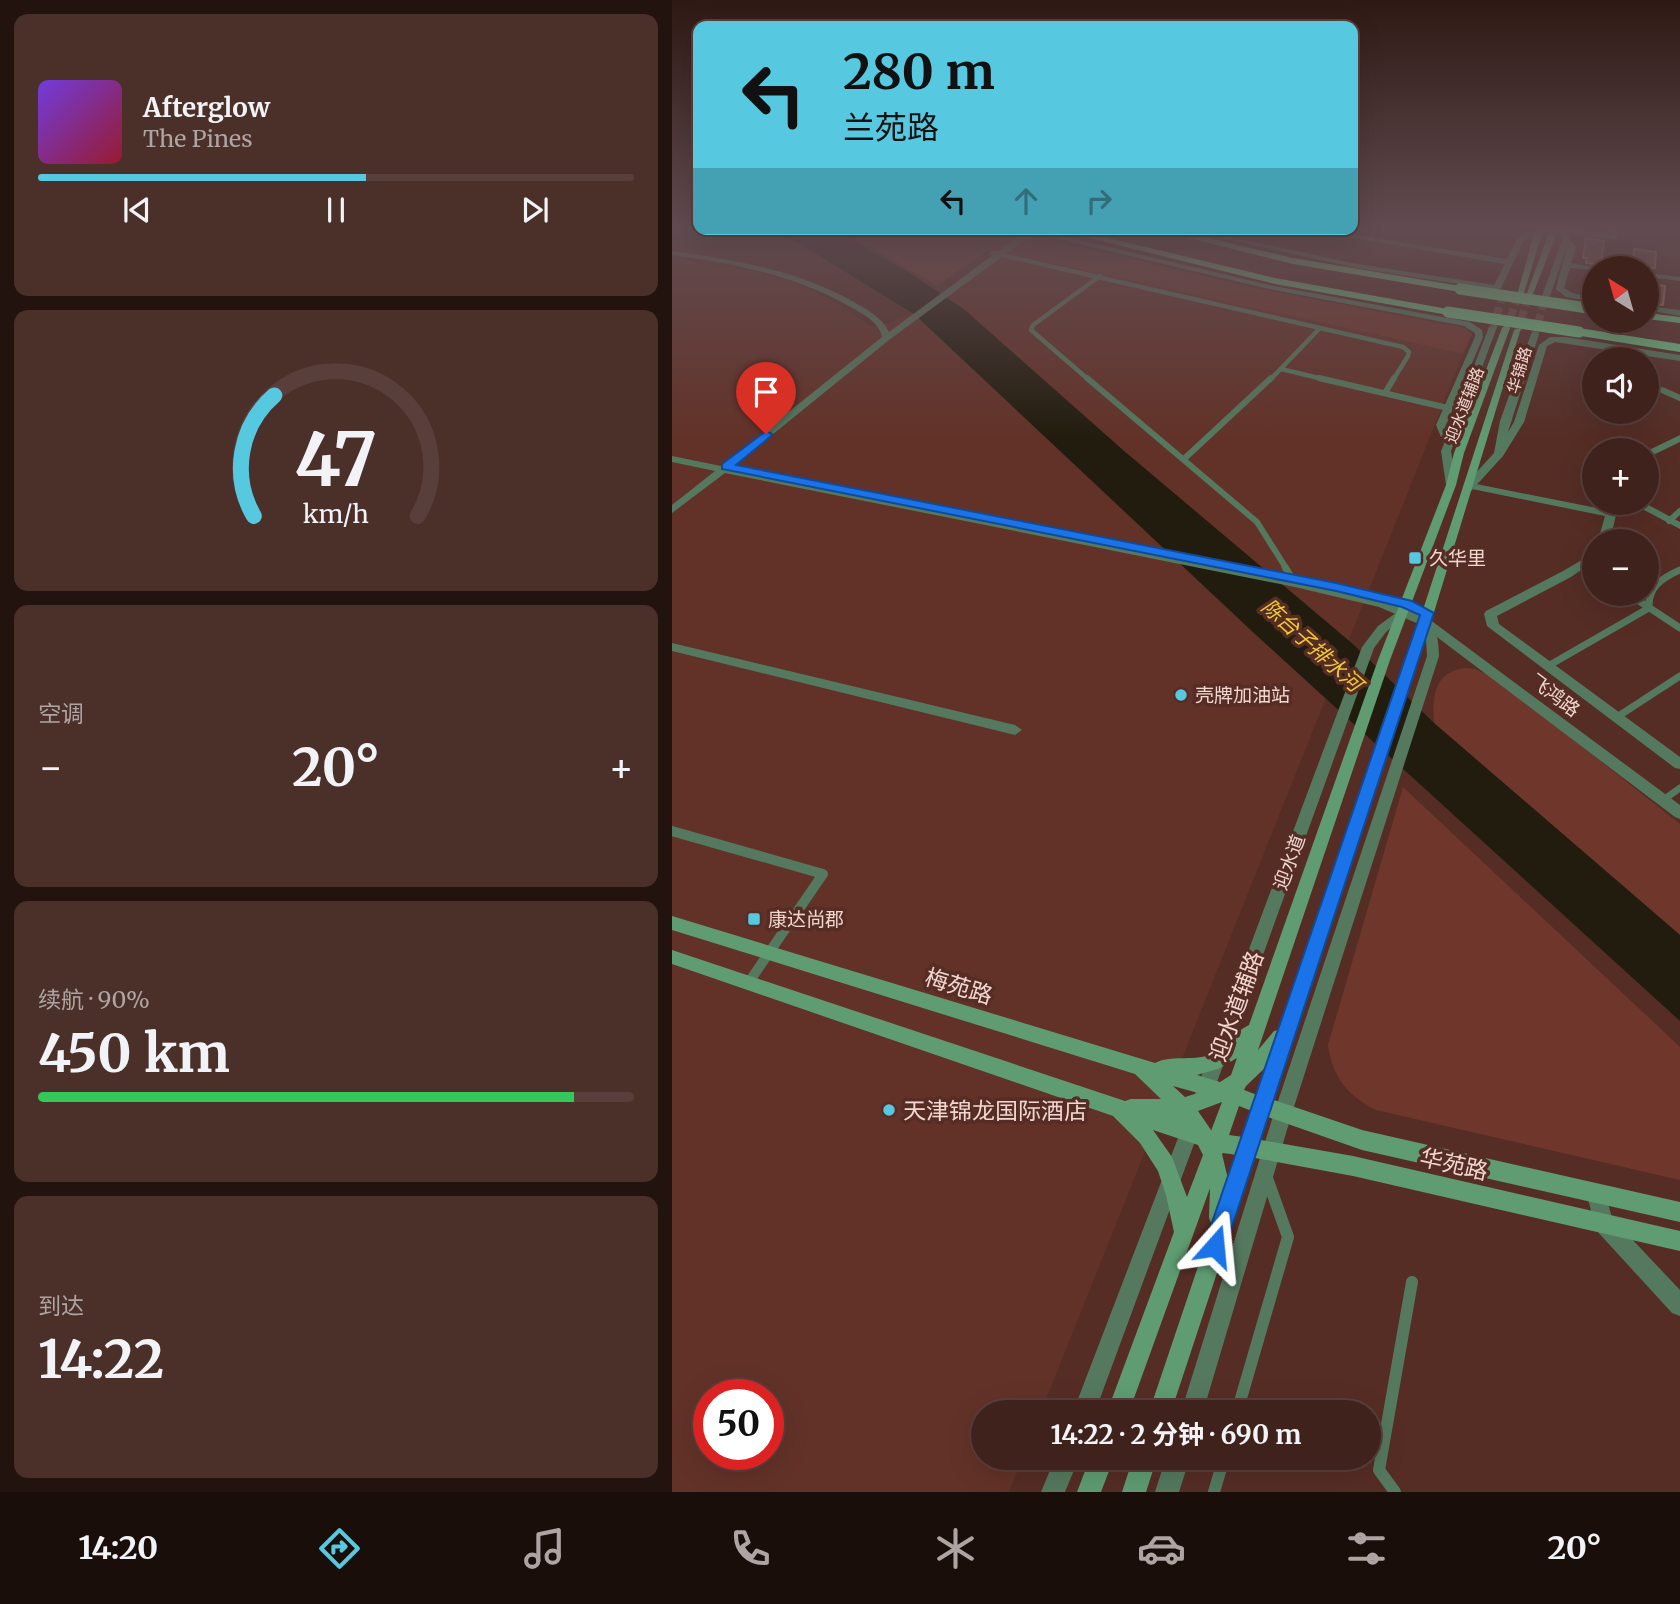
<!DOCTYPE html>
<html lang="zh">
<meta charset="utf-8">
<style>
body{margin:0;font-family:Merriweather,"Noto Sans SC",serif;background:#4b2f29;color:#f1f3f6;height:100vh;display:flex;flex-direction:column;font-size:26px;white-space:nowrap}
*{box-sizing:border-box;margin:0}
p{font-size:23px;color:#aea4a3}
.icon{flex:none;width:38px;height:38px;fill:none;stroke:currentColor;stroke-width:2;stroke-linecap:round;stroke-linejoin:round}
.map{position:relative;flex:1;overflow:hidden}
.sheet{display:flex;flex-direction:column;gap:14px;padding:14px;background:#23130f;width:672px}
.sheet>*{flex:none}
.banner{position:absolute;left:21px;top:21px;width:665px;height:214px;border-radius:14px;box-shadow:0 7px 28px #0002,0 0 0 2px #593f3b;background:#56c9e0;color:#111;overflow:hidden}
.needle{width:46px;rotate:323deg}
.tools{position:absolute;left:910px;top:256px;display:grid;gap:14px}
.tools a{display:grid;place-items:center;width:77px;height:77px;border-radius:50%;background:#40221c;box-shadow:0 7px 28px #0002,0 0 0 2px #593f3b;font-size:35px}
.speed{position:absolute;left:21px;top:1379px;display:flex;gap:14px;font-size:35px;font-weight:700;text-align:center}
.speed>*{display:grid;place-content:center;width:91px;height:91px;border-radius:50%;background:#40221c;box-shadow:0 7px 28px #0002,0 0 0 2px #593f3b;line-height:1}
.speed .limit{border:10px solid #d22;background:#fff;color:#111}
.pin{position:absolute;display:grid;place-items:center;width:60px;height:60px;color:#fff;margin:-72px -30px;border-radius:50% 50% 50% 0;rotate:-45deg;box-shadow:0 0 7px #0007}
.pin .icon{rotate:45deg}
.me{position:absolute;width:77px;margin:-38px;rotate:18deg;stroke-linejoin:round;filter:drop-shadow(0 0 5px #0008)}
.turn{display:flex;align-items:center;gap:24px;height:147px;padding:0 35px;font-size:32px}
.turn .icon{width:91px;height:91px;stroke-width:2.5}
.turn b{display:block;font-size:49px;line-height:60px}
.lanes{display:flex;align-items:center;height:66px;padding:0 35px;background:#0003;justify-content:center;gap:35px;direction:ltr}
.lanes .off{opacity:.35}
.big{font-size:52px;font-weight:700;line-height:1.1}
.sheet .card{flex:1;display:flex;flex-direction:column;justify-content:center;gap:10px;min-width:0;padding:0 24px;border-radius:14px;background:#4b2f29}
.sheet .dial{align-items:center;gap:0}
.dial svg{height:182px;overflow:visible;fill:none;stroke:#593f3b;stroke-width:7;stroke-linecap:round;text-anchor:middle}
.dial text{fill:#f1f3f6;stroke:none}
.song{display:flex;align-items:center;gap:21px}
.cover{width:84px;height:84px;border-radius:10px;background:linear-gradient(135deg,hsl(260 70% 55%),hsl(350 70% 35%))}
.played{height:7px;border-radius:4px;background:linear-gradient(90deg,#56c9e0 55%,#593f3b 55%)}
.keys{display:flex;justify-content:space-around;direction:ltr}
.heat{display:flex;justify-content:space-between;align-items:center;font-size:38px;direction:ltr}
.charge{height:10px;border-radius:5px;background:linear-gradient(90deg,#34c759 90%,#593f3b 0)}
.trip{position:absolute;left:299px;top:1400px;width:410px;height:70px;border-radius:35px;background:#40221c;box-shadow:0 7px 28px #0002,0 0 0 2px #593f3b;font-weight:700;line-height:70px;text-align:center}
.tab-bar{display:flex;height:112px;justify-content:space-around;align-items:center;background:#1a0e0b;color:#aea4a3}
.tab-bar .icon{width:49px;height:49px}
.tab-bar .current{color:#56c9e0}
.tab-bar b{font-size:32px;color:#f1f3f6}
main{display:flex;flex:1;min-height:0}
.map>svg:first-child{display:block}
.built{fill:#623228;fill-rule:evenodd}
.green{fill:#6f372b}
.water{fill:#211c0e}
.building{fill:#76513a;stroke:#a17961;stroke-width:2}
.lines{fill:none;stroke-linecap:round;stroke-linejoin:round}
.tertiary-tunnel{stroke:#6d463f;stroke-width:8;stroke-dasharray:8 4.5;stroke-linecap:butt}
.secondary-tunnel{stroke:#6d463f;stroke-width:8;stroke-dasharray:8 4.5;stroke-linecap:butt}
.service-far4{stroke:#54795e;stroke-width:4.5}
.service-far3{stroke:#54795e;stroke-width:6}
.service-far2{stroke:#54795e;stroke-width:7}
.service-far1{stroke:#54795e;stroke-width:10}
.service{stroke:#54795e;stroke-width:12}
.minor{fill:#54795e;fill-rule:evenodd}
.tertiary{fill:#54795e;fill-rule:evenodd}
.secondary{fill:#5f9c72;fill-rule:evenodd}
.trunk{fill:#6ac386;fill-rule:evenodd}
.trunk-bridge{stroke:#6ac386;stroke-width:11}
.route{fill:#1a73e8;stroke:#114b97;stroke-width:2}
.poi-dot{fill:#56c9e0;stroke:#552d25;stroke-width:2.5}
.labels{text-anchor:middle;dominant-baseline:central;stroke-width:7;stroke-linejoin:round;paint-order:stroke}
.far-street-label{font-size:16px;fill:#f2d7d1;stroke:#552d25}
.poi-label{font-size:19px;fill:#f2d7d1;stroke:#552d25;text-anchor:start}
.street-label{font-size:19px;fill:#f2d7d1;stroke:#552d25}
.water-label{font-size:21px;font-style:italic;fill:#f3ca2f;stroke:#552d25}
.near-street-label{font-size:23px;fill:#f2d7d1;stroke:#552d25}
.near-poi-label{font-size:23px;fill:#f2d7d1;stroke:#552d25;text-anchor:start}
</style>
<main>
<section class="sheet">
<div class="card">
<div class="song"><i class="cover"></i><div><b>Afterglow</b><p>The Pines</p></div></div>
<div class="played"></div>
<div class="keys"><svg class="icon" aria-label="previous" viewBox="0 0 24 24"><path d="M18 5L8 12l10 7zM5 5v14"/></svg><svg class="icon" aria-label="pause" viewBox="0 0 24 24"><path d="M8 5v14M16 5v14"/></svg><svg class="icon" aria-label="next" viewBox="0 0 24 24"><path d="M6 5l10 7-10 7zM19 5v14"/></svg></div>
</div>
<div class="card dial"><svg viewBox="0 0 100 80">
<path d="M14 69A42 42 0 1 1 86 69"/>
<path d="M14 69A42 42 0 0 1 23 16" stroke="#56c9e0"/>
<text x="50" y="56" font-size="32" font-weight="700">47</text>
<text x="50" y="72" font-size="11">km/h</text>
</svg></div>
<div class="card"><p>空调</p>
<div class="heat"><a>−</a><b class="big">20°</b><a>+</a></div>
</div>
<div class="card"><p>续航 · 90%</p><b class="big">450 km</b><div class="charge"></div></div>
<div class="card"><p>到达</p><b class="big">14:22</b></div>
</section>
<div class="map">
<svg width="1008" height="1492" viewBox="0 0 1008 1492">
<rect width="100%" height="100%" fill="#552d25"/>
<path class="built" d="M334 252 791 354 369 1412H312V1458H351L337 1492H0V258L81 271 121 282 159 300 199 326 217 323 284 292ZM37 1395H96V1454H37Z"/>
<path class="green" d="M171 230H338L584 288 784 326 794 328 800 334 791 354 317 249 265 286Z
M793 668 803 669 822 677 1008 824V935L762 723C760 697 762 672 793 668Z
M731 787 1008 1047V1180L704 1110C675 1095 661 1078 656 1045Z"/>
<path class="water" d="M105 230H163L238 273 293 310 451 450 682 645 762 723 1008 935V1021L584 635 242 314Z"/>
<path class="building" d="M914 238 932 241 929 265 914 263 915 258H911Z
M962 249 984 252 983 268H961Z
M975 283 993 286 991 305 975 303Z"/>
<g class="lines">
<path class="tertiary-tunnel" d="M821 327 832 291
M863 334 874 296"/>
<path class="secondary-tunnel" d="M834 328 848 293
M846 330 857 294"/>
<path class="service-far4" d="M882 230 943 237 941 230
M321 253 731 347 737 352 736 356 721 380
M609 369 655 380
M417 380 359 330 361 325 428 276
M598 380 647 329"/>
<path class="service-far3" d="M415 378 585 522 614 568
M647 378 776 408
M990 390 1008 398
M713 393 722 378
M512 459 599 378
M997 521 1008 511
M908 566 912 568"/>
<path class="service-far2" d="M613 567 623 583
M909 567 922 574
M955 593 1008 628
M876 666 977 608C976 587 990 578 1008 570
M945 717 1008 676
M991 800 1008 788"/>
<path class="service-far1" d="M0 831 151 874 77 982"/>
<path class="service" d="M565 1412 616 1237 595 1178
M542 1492 552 1458
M723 1492 707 1470 740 1282"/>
<path class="minor" d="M1008 435V442L975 458V451Z
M799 483 935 510 937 502H947L938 541H926L933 516 795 488 794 486Z
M957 502H971L1008 522V529Z
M922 553V561L899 577 825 616 827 624 1008 757V769L1003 768 815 626 812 614 814 611 891 571Z
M732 607 736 608 738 611 736 614 714 632 702 648 540 1096 538 1102 531 1105 524 1102 522 1096 690 647 706 626Z
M753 618C765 624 767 643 767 656L620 1113 531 1412H509L602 1113 755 656 754 640 747 622Z
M0 643 343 725 350 730 343 735 0 651Z
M520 1116 527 1118 529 1125 423 1412H401L511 1125 513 1118Z
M925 1185 932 1188 940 1218 1008 1290V1316L1000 1313 924 1230 915 1195 918 1188Z
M383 1458H407L393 1492H369Z
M494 1458H518L507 1492H483Z"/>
<path class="tertiary" d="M354 230H365L597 285 798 322 810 330 811 337 774 425 777 431 817 327 824 325 825 327 779 451 784 485 779 488 774 485 769 451 772 444 764 425 803 337V333L792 326 597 289 370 235 350 242 217 340 59 468 623 579 715 601 757 619 1008 805V819L1003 817 749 625 707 607 623 587 53 473 0 513V505L43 471 0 462V456L49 466 210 337C207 321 189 313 175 305 120 274 62 264 0 255V251C63 260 124 270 180 301 194 309 210 317 217 332L344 238 363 234Z
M512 230H525L685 264 822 285 833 264 635 230H651L835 259 845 239 854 232 861 234 851 242 829 288 825 290 685 268Z
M888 230H895L898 240 904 247 899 263 926 268H922V270L898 268 892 288 900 293 922 298V302L894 297 884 289 895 246 878 296 874 298 870 296 890 240Z
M975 273 1008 277V281L975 277Z
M975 306 1008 310V316L975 310Z
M863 331 867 334 836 432 842 422 867 345 878 337H894L1008 355V361L883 342 875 346 852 422 831 456 799 491H791V487L822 453 828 421 859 334Z"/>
<path class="secondary" d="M863 230H871L852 293 845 295Z
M878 230H886L861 294 854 296Z
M834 325 838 328 792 453 784 485 718 660 586 1050 602 1031 608 1029 747 622 842 330 849 328 759 622 602 1100 690 1130 1008 1202V1222L690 1150 596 1117 589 1140 681 1156 1008 1231V1251L681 1176 583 1158 499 1412H477L540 1225 537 1218 538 1188 457 1412H435L502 1232 494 1195 486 1171 468 1143 441 1116 0 964V950L453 1101 459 1099H489L463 1074 0 930V916L483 1063C498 1055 520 1061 538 1055 554 1049 562 1032 577 1025L706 660 774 485 782 453 830 328ZM565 1058 559 1075 548 1082 525 1075 546 1069ZM595 1066 585 1095 572 1090 574 1086ZM501 1086 526 1093 513 1097ZM550 1102 539 1131V1130L526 1111ZM567 1106 580 1111 571 1137 557 1135ZM481 1130 526 1145 531 1155 515 1197 500 1157ZM551 1153 565 1155 556 1179 550 1154Z
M418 1458H442L429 1492H405Z
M461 1458H485L474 1492H450Z"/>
<path class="trunk" d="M386 230H403L603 278 776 309 782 312 776 315 603 284Z
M485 230H502L621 258 788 286 794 289 788 292 621 264Z
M975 313 1008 317V323L975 319Z
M907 328 1008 344V352L903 335V329Z"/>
<path class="trunk-bridge" d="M788 289 922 309
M776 312 907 332"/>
</g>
<linearGradient id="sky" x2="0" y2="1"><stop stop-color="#2f1914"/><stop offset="0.52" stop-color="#624c51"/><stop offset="1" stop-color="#624c51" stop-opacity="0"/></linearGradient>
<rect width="1008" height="439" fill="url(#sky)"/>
<path class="route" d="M94 431 100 434 98 437 64 465 664 583 740 601 762 613 551 1254 543 1257 535 1254 532 1246 748 615 730 607 664 591 50 469V464Z"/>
<g class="poi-dot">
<rect x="736" y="551" width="14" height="14" rx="3.5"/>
<circle cx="509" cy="695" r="7"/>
<rect x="75" y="912" width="14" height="14" rx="3.5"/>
<circle cx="217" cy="1110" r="7"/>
</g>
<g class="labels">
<g class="far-street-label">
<text transform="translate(847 370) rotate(-73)">华锦路</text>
<text transform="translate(792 405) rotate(-69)">迎水道辅路</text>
</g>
<g class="poi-label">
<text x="757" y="558">久华里</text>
<text x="523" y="695">壳牌加油站</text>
<text x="96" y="919">康达尚郡</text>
</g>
<g class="street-label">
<text transform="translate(883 695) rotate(37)">飞鸿路</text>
<text transform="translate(617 862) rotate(-70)">迎水道</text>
</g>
<g class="water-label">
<text transform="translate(640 645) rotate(42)">陈台子排水河</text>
</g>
<g class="near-street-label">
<text transform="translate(287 986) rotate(17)">梅苑路</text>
<text transform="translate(564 1006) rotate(-70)">迎水道辅路</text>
<text transform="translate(782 1164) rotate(13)">华苑路</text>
</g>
<g class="near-poi-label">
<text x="231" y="1110">天津锦龙国际酒店</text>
</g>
</g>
</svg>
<div class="tools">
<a><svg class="needle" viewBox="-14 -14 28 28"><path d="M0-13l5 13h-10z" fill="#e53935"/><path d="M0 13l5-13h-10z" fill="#aea4a3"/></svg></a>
<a><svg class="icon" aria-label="sound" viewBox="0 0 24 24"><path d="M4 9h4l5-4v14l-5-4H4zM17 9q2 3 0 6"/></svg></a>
<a>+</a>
<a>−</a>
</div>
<div class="speed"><div class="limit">50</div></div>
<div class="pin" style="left:94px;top:434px;background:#d93025"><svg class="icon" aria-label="arrive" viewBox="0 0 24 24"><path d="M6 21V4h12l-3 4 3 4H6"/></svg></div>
<svg class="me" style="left:543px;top:1246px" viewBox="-20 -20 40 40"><path d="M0-17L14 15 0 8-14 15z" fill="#1a73e8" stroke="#fff" stroke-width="4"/></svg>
<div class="trip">14:22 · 2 分钟 · 690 m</div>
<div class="banner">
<div class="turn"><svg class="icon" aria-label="left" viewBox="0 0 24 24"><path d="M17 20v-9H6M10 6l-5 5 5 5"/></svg><div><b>280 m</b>兰苑路</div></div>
<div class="lanes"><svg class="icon" aria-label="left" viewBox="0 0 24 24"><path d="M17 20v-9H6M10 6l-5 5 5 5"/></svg><svg class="icon off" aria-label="ahead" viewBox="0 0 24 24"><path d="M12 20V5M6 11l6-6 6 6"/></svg><svg class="icon off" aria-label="right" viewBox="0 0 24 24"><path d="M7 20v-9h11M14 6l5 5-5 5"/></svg></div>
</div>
</div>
</main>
<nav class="tab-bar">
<b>14:20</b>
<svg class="icon current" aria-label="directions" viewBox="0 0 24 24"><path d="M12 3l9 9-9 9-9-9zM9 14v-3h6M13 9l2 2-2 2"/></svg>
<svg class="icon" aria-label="music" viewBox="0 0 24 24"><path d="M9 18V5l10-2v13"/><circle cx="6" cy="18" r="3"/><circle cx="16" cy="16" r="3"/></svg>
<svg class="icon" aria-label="phone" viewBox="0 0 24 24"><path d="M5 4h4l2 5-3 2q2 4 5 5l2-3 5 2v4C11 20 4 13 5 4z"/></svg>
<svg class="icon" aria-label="climate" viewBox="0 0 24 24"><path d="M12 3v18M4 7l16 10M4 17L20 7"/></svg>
<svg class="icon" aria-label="car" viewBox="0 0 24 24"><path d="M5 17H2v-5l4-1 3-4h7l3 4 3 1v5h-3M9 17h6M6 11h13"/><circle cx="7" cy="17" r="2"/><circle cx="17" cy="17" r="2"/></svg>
<svg class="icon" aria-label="filters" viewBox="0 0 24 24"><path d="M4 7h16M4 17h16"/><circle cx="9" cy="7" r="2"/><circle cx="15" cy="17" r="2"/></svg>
<b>20°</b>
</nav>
